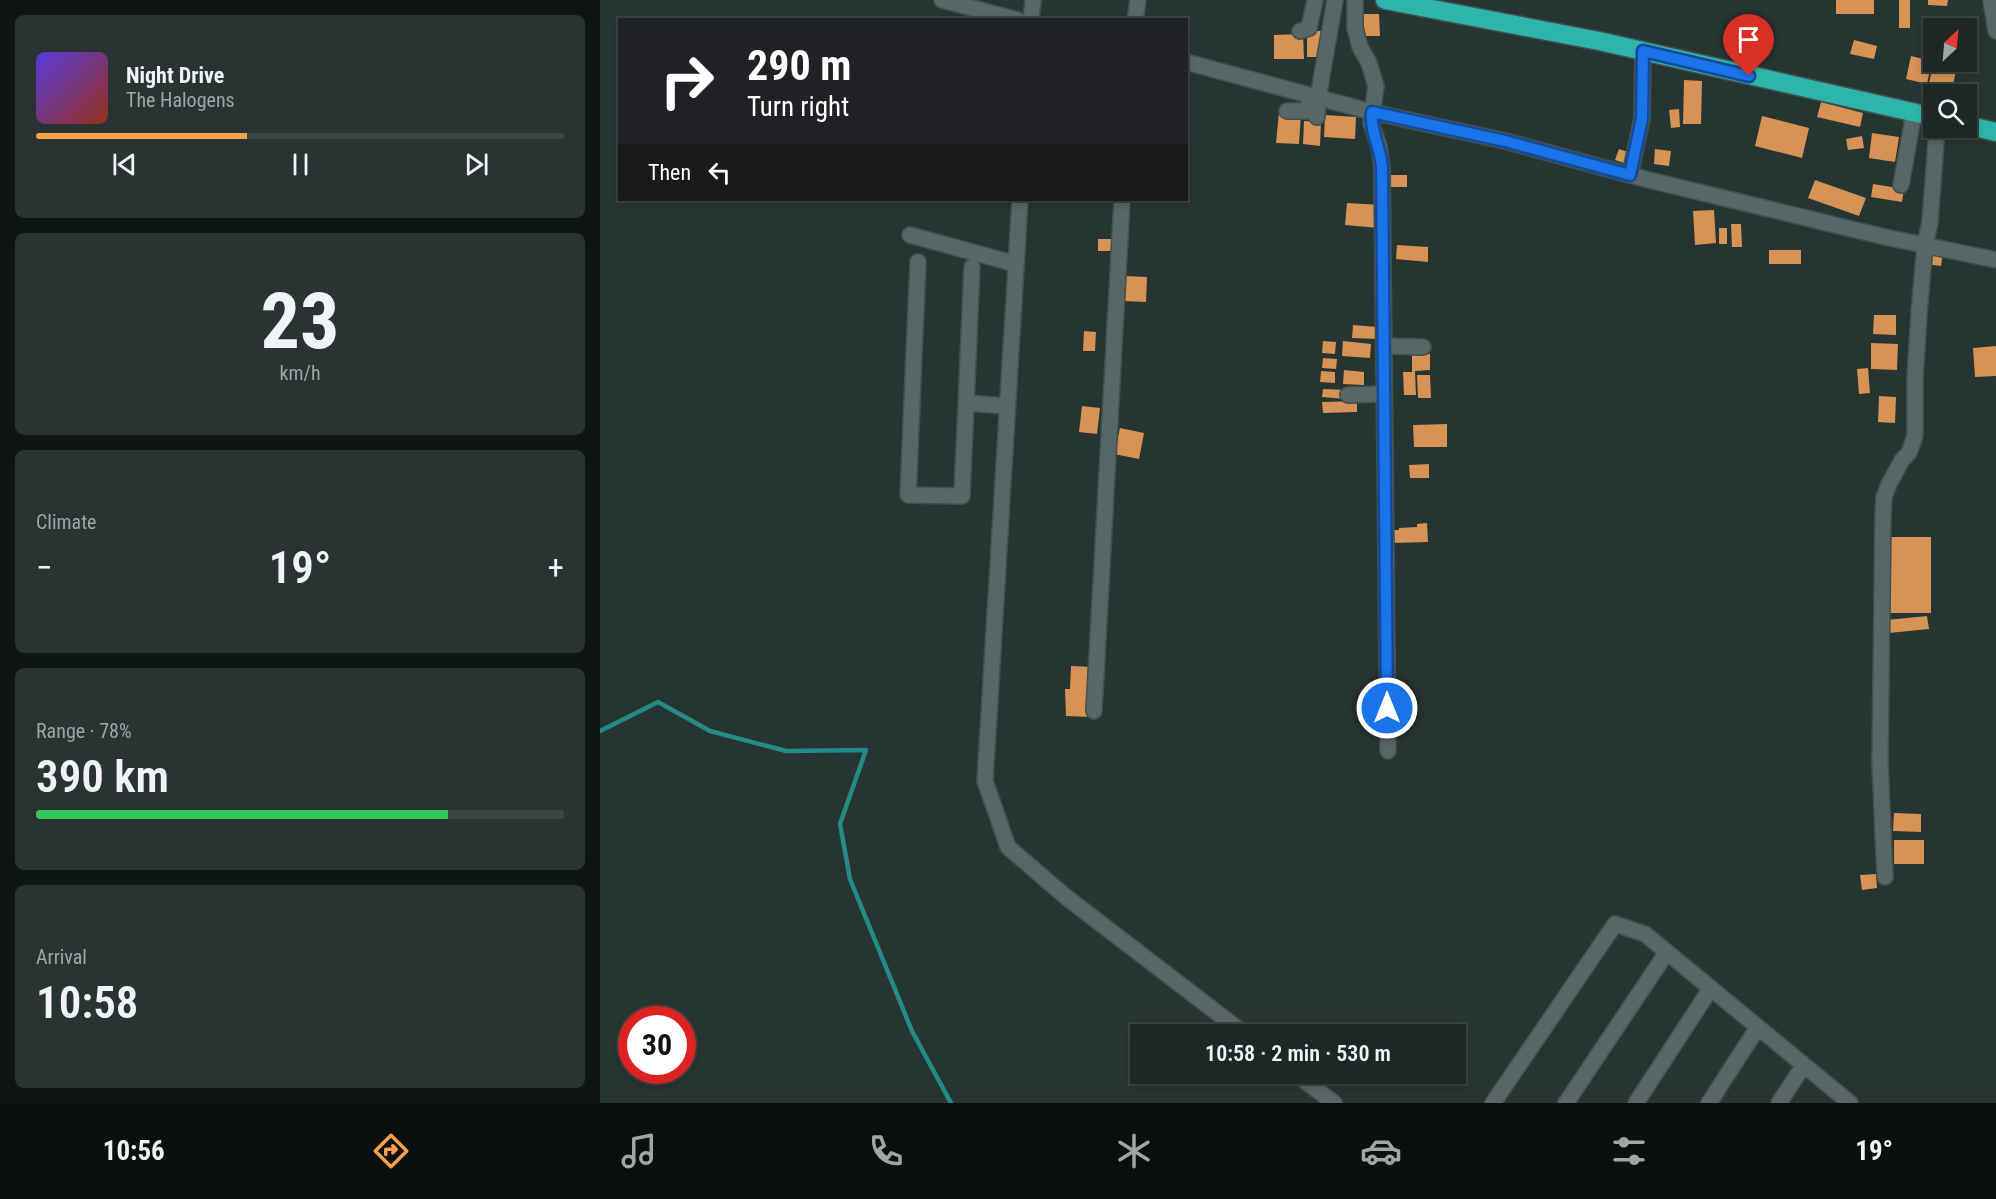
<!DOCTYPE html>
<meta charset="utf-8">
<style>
body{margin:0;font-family:"Roboto Condensed",sans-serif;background:#293332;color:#f1f3f6;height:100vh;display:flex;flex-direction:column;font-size:22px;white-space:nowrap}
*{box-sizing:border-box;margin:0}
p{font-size:20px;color:#a0a5a7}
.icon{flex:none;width:33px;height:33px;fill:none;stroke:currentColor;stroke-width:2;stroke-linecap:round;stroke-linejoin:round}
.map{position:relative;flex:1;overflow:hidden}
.sheet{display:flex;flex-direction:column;gap:15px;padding:15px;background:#0f1515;width:600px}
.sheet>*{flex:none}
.guide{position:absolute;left:18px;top:18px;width:570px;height:183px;border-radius:0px;box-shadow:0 3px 9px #0003,0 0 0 2px #3a4443;background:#202124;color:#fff;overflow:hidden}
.needle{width:39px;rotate:26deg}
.fabs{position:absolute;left:1323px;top:18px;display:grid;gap:12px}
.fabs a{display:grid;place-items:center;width:54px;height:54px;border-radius:0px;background:#1c2726;box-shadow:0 3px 9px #0003,0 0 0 2px #3a4443;font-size:30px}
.speed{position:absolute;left:18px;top:1006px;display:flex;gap:12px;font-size:30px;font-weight:700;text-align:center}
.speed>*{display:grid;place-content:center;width:78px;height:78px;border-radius:50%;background:#1c2726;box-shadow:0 3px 9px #0003,0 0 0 2px #3a4443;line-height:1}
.speed .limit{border:9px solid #d22;background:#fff;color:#111}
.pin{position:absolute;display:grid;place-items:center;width:51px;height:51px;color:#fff;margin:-62px -26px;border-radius:50% 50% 50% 0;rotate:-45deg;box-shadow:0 0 6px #0007}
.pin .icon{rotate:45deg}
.me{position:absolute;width:66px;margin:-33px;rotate:0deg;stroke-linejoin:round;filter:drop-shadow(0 0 4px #0008)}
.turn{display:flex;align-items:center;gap:21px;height:126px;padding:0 30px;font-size:27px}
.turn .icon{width:78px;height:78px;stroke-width:2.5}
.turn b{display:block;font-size:42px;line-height:51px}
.then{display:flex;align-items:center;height:57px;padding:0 30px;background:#0003;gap:12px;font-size:22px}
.big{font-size:45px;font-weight:600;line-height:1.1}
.sheet .tile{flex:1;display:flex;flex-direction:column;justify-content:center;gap:9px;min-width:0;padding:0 21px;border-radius:9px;background:#293332}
.sheet .dial{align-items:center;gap:0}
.dial b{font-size:78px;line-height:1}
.song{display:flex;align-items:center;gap:18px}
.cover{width:72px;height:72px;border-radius:9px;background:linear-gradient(135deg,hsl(250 70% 55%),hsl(10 70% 35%))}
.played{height:6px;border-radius:3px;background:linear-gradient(90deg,#f9a04c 40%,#3a4443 40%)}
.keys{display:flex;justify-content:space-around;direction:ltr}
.heat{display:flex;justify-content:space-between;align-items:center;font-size:33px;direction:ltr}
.charge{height:9px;border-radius:4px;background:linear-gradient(90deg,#34c759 78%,#3a4443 0)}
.trip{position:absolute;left:530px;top:1024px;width:336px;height:60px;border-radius:0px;background:#1c2726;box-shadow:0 3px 9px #0003,0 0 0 2px #3a4443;font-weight:600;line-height:60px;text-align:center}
.menu{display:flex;height:96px;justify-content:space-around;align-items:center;background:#0b100f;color:#a0a5a7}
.menu .icon{width:42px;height:42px}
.menu .active{color:#f9a04c}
.menu b{font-size:27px;color:#f1f3f6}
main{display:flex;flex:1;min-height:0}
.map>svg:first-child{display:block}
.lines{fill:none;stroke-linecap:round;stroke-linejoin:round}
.stream{stroke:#258b84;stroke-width:4.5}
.building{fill:#d79255}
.minor-casing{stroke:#424f4d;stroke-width:18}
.highway-casing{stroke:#424f4d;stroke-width:21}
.minor{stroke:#586765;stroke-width:15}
.highway{stroke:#2eb5ab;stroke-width:18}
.route-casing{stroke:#114b97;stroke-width:15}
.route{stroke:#1a73e8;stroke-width:10}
</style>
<main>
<section class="sheet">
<div class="tile">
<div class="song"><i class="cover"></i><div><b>Night Drive</b><p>The Halogens</p></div></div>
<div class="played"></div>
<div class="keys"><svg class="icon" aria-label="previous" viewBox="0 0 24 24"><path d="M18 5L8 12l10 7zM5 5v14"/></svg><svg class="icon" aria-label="pause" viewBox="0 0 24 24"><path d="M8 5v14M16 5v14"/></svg><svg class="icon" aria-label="next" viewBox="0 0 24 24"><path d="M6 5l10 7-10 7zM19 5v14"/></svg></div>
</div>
<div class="tile dial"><b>23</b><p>km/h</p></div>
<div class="tile"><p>Climate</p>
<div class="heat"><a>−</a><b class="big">19°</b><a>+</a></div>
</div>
<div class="tile"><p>Range · 78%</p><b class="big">390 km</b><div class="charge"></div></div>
<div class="tile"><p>Arrival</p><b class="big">10:58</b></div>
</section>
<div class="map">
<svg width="1396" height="1103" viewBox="0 0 1396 1103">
<rect width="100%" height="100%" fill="#263432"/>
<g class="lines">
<path class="stream" d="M0 731 58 702 110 731 186 751 266 750 240 824 250 879 312 1031 351 1103"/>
</g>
<path class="building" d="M1236 0H1274V14H1236Z
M1299 0H1310V28H1299Z
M1328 0H1348L1347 6 1328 5Z
M764 14H779L780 36H764Z
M707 31H723V57H707Z
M703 34 704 59H674V35Z
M1254 40 1277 46 1274 59 1250 54Z
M1311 56 1332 61 1327 84 1306 79Z
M1334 62H1358L1352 89 1329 83Z
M1084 80 1102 81 1101 124H1083Z
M1221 102 1263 113 1260 127 1217 117Z
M1079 109 1080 127 1071 128 1069 110Z
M679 112 701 114 699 144 676 143Z
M725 115 756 117 755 139 724 137Z
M1162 116 1209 128 1202 158 1155 146Z
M704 121 721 122 720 146 703 144Z
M1272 133 1299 137 1295 162 1269 158Z
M1262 136 1264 148 1248 150 1246 139Z
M1019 149 1031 153 1027 164 1015 160Z
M1055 149 1071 151 1069 166 1054 164Z
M791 175H807V187H791Z
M1215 180 1266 198 1259 216 1208 198Z
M1273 184 1304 189 1302 202 1271 197Z
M747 203 781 205 779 228 745 225Z
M1114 210 1116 243 1095 245 1093 211Z
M1131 224H1141L1142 247H1132Z
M1119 228H1127V244H1119Z
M498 239H513V251H498Z
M797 245 828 247V262L796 259Z
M1169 250H1201V264H1169Z
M1328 250 1343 252 1341 266 1326 264Z
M524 276 547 277 546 302 524 301Z
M1274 315H1296V335L1273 334Z
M753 325 778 327 777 339 752 338Z
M484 331 496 332 495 351H483Z
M723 341 736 342 735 354 722 353Z
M743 341 771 344 770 358 742 356Z
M1271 343 1298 344 1297 370 1271 369Z
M1396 346V376L1375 377 1373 348Z
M830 354V370L815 371 816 395H804L803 372H812V355Z
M723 358 737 359 736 369 722 368Z
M1268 368 1270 393 1259 394 1257 369Z
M744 370 764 372V385L743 384Z
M721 371 735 372V383L720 382Z
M817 375H830L831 398H818Z
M723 389 746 390 745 399 722 397Z
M1279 396 1296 397 1295 423 1278 422Z
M757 401V412L723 413 722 402Z
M482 406 500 408 497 434 479 432Z
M847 424V447H814L813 425Z
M520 428 544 433 539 459 514 454Z
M829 464V478H810L809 465Z
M827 523 828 542 793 543V530H799V528L817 527V524Z
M1289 537H1331V613H1290Z
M1327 616 1329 629 1289 633 1287 620Z
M471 666 494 667 492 702H487V708L491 717 466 716 465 689H470Z
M1294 813 1321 814V832L1293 831Z
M1294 840H1324V864H1294Z
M1276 874 1277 888 1262 890 1260 875Z"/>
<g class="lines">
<defs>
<path id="minor" d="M342 0 418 20
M755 0V28L760 47 769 63 776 86 771 123 779 146 782 168 788 751
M1391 0 1396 31
M431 20 433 0
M535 20 538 0
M700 31 709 28 715 0
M586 62 772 112 905 141 1045 179 1285 237 1396 260
M687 111H707L711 96
M717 117 718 98 735 0
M1030 175 1042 118 1043 51
M1301 185 1314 113
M420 200 385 781 408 847 466 897 646 1035
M310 235 416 264
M318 262 308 495 362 496 372 267
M784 346 823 347
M748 395 784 394
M366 403 407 406
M494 711 522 200
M1285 877 1280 762 1283 516 1284 497 1289 484 1302 460 1309 453 1315 436V378L1319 313 1325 245 1330 222 1337 128
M696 1074 734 1103
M893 1103 1015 924 1045 934 1250 1103
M966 1103 1067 952
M1036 1103 1111 988
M1109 1103 1158 1027
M1179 1103 1204 1065"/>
<path id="highway" d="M785 0 999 41 1334 117
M1366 125 1396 132"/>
</defs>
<use href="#minor" class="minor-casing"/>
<use href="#highway" class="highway-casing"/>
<use href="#minor" class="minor"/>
<use href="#highway" class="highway"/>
</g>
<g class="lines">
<defs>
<path id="route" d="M787 708 782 168C781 148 770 132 772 112L905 141 1030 175 1042 118 1043 51 1149 76"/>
</defs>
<use href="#route" class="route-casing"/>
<use href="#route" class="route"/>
</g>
</svg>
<div class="fabs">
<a><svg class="needle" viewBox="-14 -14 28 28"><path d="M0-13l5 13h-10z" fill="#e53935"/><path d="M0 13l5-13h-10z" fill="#a0a5a7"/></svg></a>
<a><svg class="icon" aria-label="search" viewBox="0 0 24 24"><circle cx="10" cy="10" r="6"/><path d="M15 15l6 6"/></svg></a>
</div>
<div class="speed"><div class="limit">30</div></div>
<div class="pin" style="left:1149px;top:76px;background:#d93025"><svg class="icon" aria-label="arrive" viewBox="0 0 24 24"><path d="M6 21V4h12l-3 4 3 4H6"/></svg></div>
<svg class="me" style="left:787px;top:708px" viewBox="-20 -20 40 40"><circle r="17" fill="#1a73e8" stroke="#fff" stroke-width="3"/><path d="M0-11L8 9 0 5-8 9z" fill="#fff"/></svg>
<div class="trip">10:58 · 2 min · 530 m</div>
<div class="guide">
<div class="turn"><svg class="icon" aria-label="right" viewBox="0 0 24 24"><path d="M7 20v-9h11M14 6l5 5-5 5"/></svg><div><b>290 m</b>Turn right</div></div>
<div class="then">Then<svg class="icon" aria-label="left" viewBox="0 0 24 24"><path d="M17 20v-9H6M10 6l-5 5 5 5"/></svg></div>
</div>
</div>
</main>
<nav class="menu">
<b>10:56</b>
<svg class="icon active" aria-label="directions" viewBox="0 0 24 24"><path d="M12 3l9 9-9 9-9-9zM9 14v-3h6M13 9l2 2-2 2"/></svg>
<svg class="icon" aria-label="music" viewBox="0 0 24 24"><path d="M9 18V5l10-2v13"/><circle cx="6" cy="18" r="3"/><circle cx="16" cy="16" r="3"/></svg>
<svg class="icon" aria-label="phone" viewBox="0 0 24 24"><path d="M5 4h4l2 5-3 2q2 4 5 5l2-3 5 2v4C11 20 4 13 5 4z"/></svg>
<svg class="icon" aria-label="climate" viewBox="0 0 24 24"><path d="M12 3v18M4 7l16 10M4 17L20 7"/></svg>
<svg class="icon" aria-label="car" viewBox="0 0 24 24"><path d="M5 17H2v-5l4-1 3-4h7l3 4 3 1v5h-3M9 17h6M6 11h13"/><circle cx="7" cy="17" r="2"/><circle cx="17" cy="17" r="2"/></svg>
<svg class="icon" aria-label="filters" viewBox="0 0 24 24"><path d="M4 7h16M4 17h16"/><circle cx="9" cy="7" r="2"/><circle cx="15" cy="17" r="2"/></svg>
<b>19°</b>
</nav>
